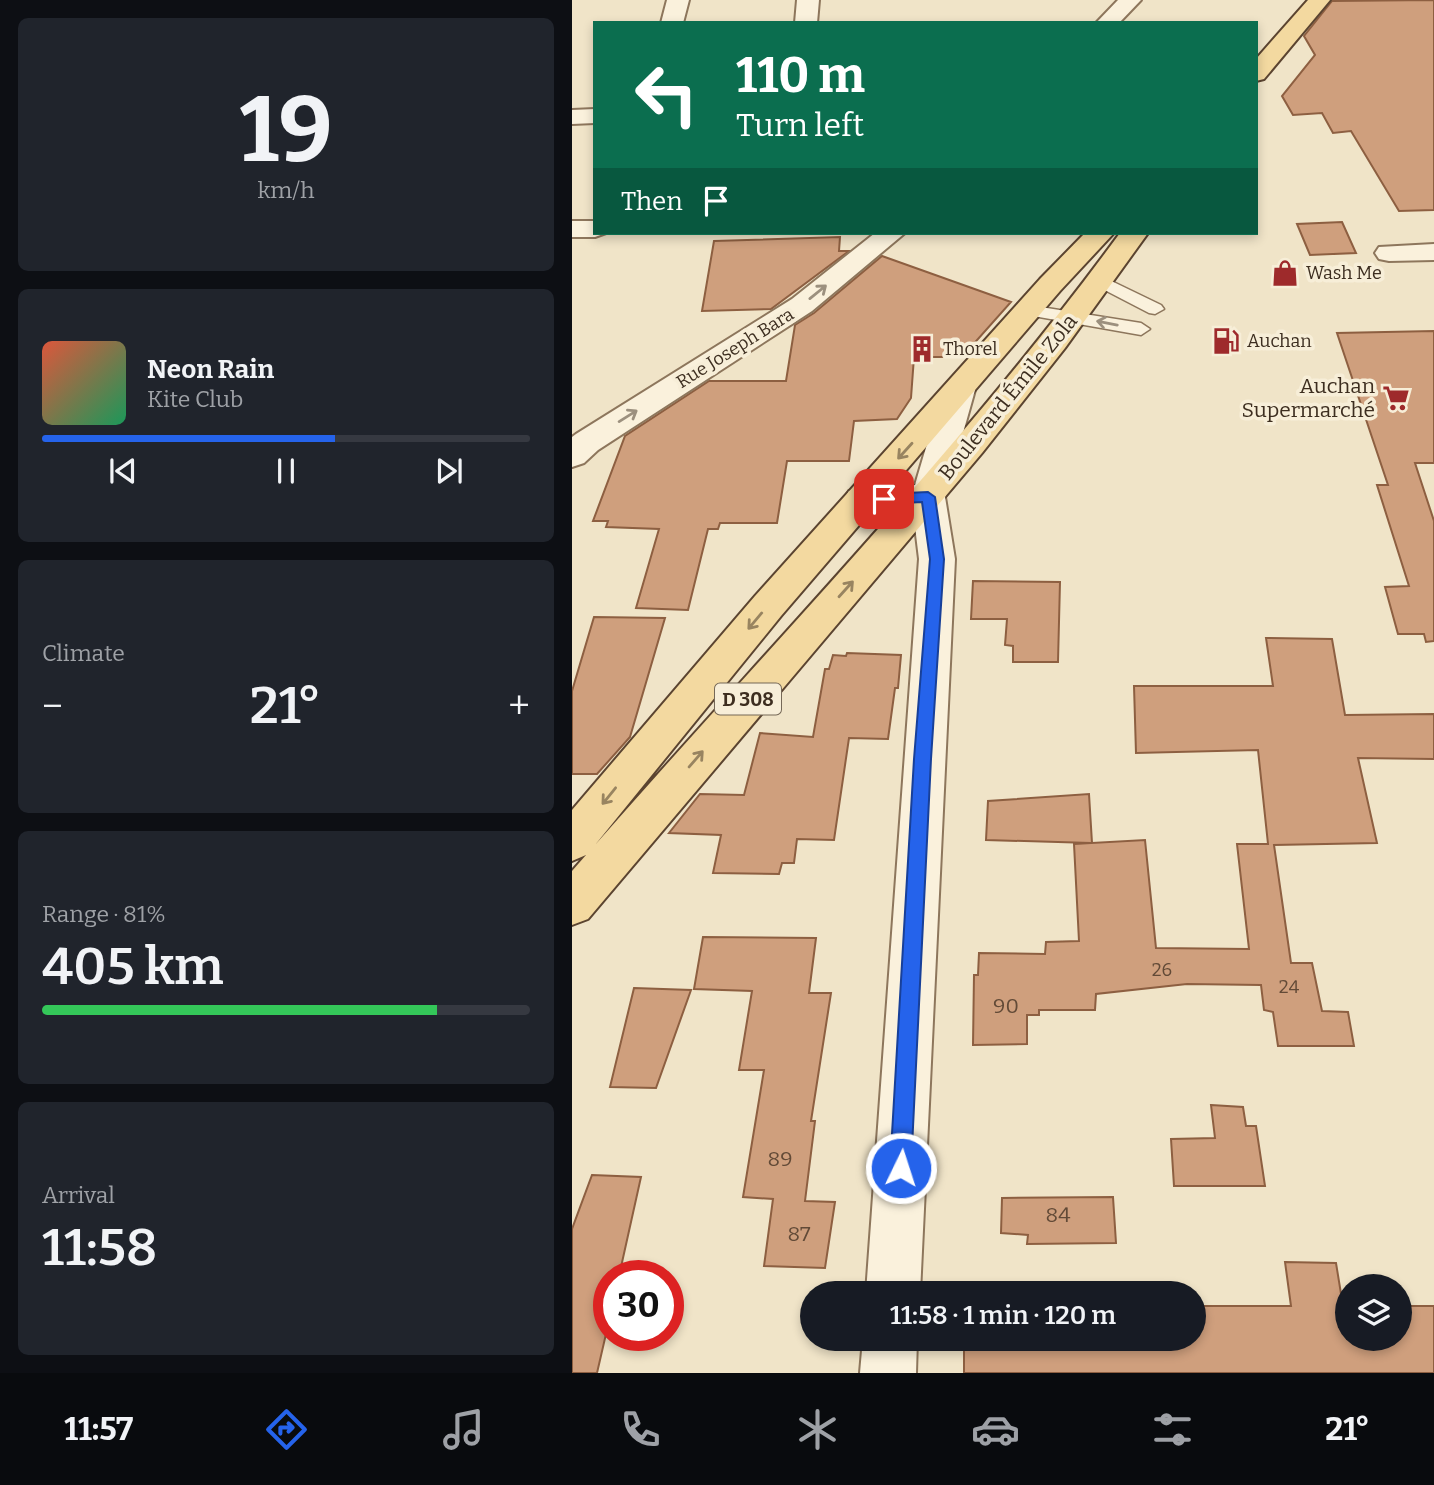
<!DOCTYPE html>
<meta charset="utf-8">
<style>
body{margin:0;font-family:Bitter,serif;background:#20242c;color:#f1f3f6;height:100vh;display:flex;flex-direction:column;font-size:26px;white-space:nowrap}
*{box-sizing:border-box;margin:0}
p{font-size:23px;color:#9ea1a6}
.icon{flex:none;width:38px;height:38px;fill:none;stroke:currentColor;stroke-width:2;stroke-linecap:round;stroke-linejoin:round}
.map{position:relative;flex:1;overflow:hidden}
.drawer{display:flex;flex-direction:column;gap:18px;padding:18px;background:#0d0f14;width:572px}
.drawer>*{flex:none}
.hud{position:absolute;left:21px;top:21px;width:665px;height:214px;border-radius:0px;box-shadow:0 4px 10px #0003;background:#0b6e4f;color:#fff;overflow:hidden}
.fabs{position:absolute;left:763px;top:1274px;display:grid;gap:14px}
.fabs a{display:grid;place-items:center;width:77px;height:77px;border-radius:50%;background:#171b24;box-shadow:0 4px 10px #0003;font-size:35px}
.speed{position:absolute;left:21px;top:1260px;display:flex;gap:14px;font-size:35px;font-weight:700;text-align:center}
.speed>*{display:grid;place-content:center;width:91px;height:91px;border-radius:50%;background:#171b24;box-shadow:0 4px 10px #0003;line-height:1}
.speed .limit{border:10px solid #d22;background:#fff;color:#111}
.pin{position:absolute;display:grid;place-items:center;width:60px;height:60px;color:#fff;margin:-30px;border-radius:14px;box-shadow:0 4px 10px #0006}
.me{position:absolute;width:77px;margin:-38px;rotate:4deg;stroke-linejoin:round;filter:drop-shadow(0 0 5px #0008)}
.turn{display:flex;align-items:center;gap:24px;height:147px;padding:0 28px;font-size:32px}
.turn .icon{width:91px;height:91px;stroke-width:2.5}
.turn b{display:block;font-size:49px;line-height:60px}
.then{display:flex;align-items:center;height:66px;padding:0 28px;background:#0003;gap:14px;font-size:26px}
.big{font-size:52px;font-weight:600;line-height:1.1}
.drawer .widget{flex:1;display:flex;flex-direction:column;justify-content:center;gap:10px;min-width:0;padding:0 24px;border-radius:10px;background:#20242c}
.drawer .dial{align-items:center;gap:0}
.dial b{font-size:91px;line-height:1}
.song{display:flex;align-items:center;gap:21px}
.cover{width:84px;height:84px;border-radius:10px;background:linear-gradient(135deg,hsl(10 70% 55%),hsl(150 70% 35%))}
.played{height:7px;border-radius:4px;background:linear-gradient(90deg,#2563eb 60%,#363941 60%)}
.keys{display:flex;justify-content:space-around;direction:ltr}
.heat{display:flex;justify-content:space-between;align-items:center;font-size:38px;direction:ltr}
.charge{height:10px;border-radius:5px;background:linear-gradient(90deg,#34c759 81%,#363941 0)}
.trip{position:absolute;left:228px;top:1281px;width:406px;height:70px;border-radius:35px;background:#171b24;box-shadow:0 4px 10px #0003;font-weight:600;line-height:70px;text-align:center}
.menu{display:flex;height:112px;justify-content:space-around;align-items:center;background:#090b0e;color:#9ea1a6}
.menu .icon{width:49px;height:49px}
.menu .selected{color:#2563eb}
.menu b{font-size:32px;color:#f1f3f6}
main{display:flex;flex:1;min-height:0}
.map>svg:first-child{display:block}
.building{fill:#cf9f7d;stroke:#8d5f41;stroke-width:2}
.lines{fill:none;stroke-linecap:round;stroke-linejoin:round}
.service-casing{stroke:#8d765c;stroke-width:3}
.minor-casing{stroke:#8d765c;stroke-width:4}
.primary-casing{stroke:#5b4430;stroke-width:4}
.service{fill:#faf1dc;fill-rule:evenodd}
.minor{fill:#faf1dc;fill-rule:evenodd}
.primary{fill:#f3d9a0;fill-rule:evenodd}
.oneway{stroke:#9c907e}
.oneway2{stroke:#988460}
.route{fill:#2563eb;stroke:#184099;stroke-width:2}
.labels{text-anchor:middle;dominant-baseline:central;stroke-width:7;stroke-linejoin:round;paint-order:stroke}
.far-poi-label{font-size:18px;fill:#3d2e20;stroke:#f7eed8;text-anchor:start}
.far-street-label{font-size:18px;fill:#3d2e20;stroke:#f7eed8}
.number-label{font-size:18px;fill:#624a37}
.shield{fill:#f7eed8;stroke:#756857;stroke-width:2}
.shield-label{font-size:19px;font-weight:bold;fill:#3d2e20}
.poi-label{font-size:21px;fill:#3d2e20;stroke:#f7eed8;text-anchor:end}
.street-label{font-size:21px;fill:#3d2e20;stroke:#f7eed8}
.near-number-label{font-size:21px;fill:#624a37}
</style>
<main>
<section class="drawer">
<div class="widget dial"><b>19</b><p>km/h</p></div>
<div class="widget">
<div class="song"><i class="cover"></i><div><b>Neon Rain</b><p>Kite Club</p></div></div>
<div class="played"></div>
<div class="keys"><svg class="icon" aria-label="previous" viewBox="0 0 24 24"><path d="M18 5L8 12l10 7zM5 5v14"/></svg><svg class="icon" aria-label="pause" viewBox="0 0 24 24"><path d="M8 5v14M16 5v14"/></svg><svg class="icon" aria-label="next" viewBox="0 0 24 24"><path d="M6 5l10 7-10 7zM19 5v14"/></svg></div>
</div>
<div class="widget"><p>Climate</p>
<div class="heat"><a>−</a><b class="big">21°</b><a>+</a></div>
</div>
<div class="widget"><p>Range · 81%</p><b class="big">405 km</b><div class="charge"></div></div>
<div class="widget"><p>Arrival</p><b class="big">11:58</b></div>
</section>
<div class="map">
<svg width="862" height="1373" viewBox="0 0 862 1373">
<rect width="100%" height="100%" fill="#f0e4c8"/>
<path class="building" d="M862 0V210L827 211 779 131 761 133 750 113 721 115 710 96 743 55 732 36 760 1Z
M770 222 784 253 738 255 725 224Z
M268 237 267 251H277L199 309 130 311 142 241Z
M310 256 439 302 390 357H342L339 398 325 419 282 421 277 461H215L205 523H148L146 529H136L116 610 64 608 87 529 34 527 36 521H21L53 436 137 381H214L223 325 242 313Z
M862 331V463H843L862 521V641L854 642 852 634H826L813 587 837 586 805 485H816L765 333Z
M401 581 488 582 486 662H441V646L433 645 435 619H399Z
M22 617 93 618 58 737 25 774H0V691Z
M694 638 760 639 773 715 862 714V759L786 758 805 843 702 845 719 963H740L750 1011 776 1012 782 1046H706L701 1012 692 1010 689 985 615 984 524 994 523 1010H467V1015H455V1044L401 1045 402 975H406L407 953 473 954 474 942 507 941 502 844 519 843 414 840 416 801 517 794 520 843 573 840 584 948 677 949 665 844H696L686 750 564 753 562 686H701Z
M275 653 329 655 326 688H323L316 739 277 738 262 840 225 839 222 863H210L207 874 141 873 149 835 97 833 128 794 172 795 188 733 241 737 253 669H257L261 655 274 656Z
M131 937 244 938 237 993H259L239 1121H243L233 1201 263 1202 253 1268 192 1266 201 1199 171 1197 192 1070H167L180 991 122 989Z
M62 988 119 990 84 1088 38 1087Z
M639 1105 671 1107 674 1126H684L693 1186H602L599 1139 643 1138Z
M20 1175 69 1177 47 1276H37V1321L25 1373H0V1229Z
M541 1197 544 1243 455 1244 456 1235 429 1233 430 1198Z
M713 1262 764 1263 771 1306H775V1339H828V1306H862V1373H392V1339H621V1306H719Z"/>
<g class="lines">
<defs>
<path id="service" d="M529 276 589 305 592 309 583 314 577 313 523 285 521 281Z
M456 305 569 323 578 329 569 335 450 314 447 310 450 306Z"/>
<path id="minor" d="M95 0H117L111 23H89Z
M225 0H247L245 23H223Z
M546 0H569L547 23H524Z
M23 109V123L0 124V110Z
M0 221H23V233H34L23 237H0Z
M303 233H333L240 311 26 450 12 463 0 467V437L4 434 220 299Z
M862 244V260L817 261 807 259 803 253 807 247Z
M387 380 398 383 403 390 373 497 383 559 348 1293H294L347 559 341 510 289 512 277 509 272 500 277 491 289 488 343 485 371 390 376 383Z
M291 1339H345L344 1373H288Z"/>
<path id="primary" d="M736 0H758L692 79 684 81V59Z
M513 233H542L488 291 209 616 23 845C200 643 389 450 548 233H576L493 348 410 453 16 919 0 925V871L14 855 0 861V810L183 596 468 279Z"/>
</defs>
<use href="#service" class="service-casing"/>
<use href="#minor" class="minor-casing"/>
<use href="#primary" class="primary-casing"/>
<use href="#service" class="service"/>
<use href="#minor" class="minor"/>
<use href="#primary" class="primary"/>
</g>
<defs><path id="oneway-shaft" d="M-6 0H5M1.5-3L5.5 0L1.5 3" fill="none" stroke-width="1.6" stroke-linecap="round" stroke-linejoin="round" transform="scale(1.75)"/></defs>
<g class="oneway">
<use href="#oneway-shaft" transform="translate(246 292) rotate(-39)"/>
<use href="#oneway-shaft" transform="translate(535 323) rotate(-169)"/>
<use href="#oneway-shaft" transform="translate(56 416) rotate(-32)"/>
</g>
<g class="oneway2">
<use href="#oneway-shaft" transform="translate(333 451) rotate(132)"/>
<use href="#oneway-shaft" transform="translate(274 589) rotate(-48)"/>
<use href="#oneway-shaft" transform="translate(183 621) rotate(130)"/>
<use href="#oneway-shaft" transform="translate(124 759) rotate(-49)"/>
<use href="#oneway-shaft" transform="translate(37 796) rotate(129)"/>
</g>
<path class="route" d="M356 492 363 497 372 559 359 759 339 1168 336 1175 329 1178 321 1175 318 1168 342 759 358 559 350 502 312 504 305 499 312 494Z"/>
<defs>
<symbol id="shop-bare" viewBox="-9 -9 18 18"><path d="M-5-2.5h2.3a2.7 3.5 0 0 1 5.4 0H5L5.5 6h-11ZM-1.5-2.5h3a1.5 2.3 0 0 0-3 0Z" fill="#9e2a2b" stroke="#f7eed8" stroke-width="2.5" paint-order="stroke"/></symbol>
<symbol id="fuel-bare" viewBox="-9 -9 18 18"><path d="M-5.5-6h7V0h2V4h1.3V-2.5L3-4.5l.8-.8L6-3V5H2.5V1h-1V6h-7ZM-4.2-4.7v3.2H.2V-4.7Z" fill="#9e2a2b" stroke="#f7eed8" stroke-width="2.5" paint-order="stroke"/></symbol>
<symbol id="building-bare" viewBox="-9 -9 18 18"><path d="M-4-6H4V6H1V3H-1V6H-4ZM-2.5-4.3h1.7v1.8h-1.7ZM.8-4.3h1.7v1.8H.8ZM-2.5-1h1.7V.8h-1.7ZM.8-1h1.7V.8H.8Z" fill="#9e2a2b" stroke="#f7eed8" stroke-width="2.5" paint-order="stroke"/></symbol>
<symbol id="supermarket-bare" viewBox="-9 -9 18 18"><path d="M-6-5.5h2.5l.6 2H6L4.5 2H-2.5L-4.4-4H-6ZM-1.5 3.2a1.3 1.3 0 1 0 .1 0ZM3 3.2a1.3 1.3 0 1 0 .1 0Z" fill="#9e2a2b" stroke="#f7eed8" stroke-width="2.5" paint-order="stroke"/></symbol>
</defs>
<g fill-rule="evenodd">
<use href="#shop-bare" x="694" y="254" width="38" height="38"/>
<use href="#fuel-bare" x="635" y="322" width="38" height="38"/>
<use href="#building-bare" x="331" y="330" width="38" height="38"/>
<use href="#supermarket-bare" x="805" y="379" width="38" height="38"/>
</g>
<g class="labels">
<g class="far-poi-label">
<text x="734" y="273">Wash Me</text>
<text x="675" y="341">Auchan</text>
<text x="371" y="349">Thorel</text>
</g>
<g class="far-street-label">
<text transform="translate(163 348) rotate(-32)">Rue Joseph Bara</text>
</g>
<g class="number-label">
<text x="590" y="970">26</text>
<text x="717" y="987">24</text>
</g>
<rect class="shield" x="143" y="683.5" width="66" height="31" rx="5"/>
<g class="shield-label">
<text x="176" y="699">D 308</text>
</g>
<g class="poi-label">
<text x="803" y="386">Auchan<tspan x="803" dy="24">Supermarché</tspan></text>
</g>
<g class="street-label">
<text transform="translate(436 397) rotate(-51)">Boulevard Émile Zola</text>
</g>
<g class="near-number-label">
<text x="434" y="1006">90</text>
<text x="208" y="1159">89</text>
<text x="486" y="1215">84</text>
<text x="227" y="1234">87</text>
</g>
</g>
</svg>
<div class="fabs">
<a><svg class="icon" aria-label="layers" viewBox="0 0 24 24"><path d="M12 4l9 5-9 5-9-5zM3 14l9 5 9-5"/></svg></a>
</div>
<div class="speed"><div class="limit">30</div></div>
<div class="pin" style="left:312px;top:499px;background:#d93025"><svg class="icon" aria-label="arrive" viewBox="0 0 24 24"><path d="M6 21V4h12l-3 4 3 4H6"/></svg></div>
<svg class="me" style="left:329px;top:1168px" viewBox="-20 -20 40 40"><circle r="17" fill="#2563eb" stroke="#fff" stroke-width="3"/><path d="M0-11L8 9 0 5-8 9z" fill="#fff"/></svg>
<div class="trip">11:58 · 1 min · 120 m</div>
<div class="hud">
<div class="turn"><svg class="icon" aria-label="left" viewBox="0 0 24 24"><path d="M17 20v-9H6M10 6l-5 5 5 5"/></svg><div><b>110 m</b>Turn left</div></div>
<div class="then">Then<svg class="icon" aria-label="arrive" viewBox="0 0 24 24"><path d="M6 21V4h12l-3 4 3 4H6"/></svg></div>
</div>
</div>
</main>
<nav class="menu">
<b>11:57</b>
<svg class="icon selected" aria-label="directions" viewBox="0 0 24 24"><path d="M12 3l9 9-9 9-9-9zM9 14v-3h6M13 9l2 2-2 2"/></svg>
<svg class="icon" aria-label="music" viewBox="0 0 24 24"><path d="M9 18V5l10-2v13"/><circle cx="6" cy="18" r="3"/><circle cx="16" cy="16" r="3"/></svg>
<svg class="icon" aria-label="phone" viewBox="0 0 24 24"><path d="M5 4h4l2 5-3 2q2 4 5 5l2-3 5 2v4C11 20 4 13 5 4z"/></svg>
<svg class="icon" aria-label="climate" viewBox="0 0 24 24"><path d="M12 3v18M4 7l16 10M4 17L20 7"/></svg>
<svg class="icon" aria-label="car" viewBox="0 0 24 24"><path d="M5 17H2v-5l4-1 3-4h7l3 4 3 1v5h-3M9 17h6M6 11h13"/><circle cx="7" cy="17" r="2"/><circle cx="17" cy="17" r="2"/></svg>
<svg class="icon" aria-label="filters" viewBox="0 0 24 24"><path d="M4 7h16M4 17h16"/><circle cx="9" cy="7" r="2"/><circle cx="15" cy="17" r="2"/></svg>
<b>21°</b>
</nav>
